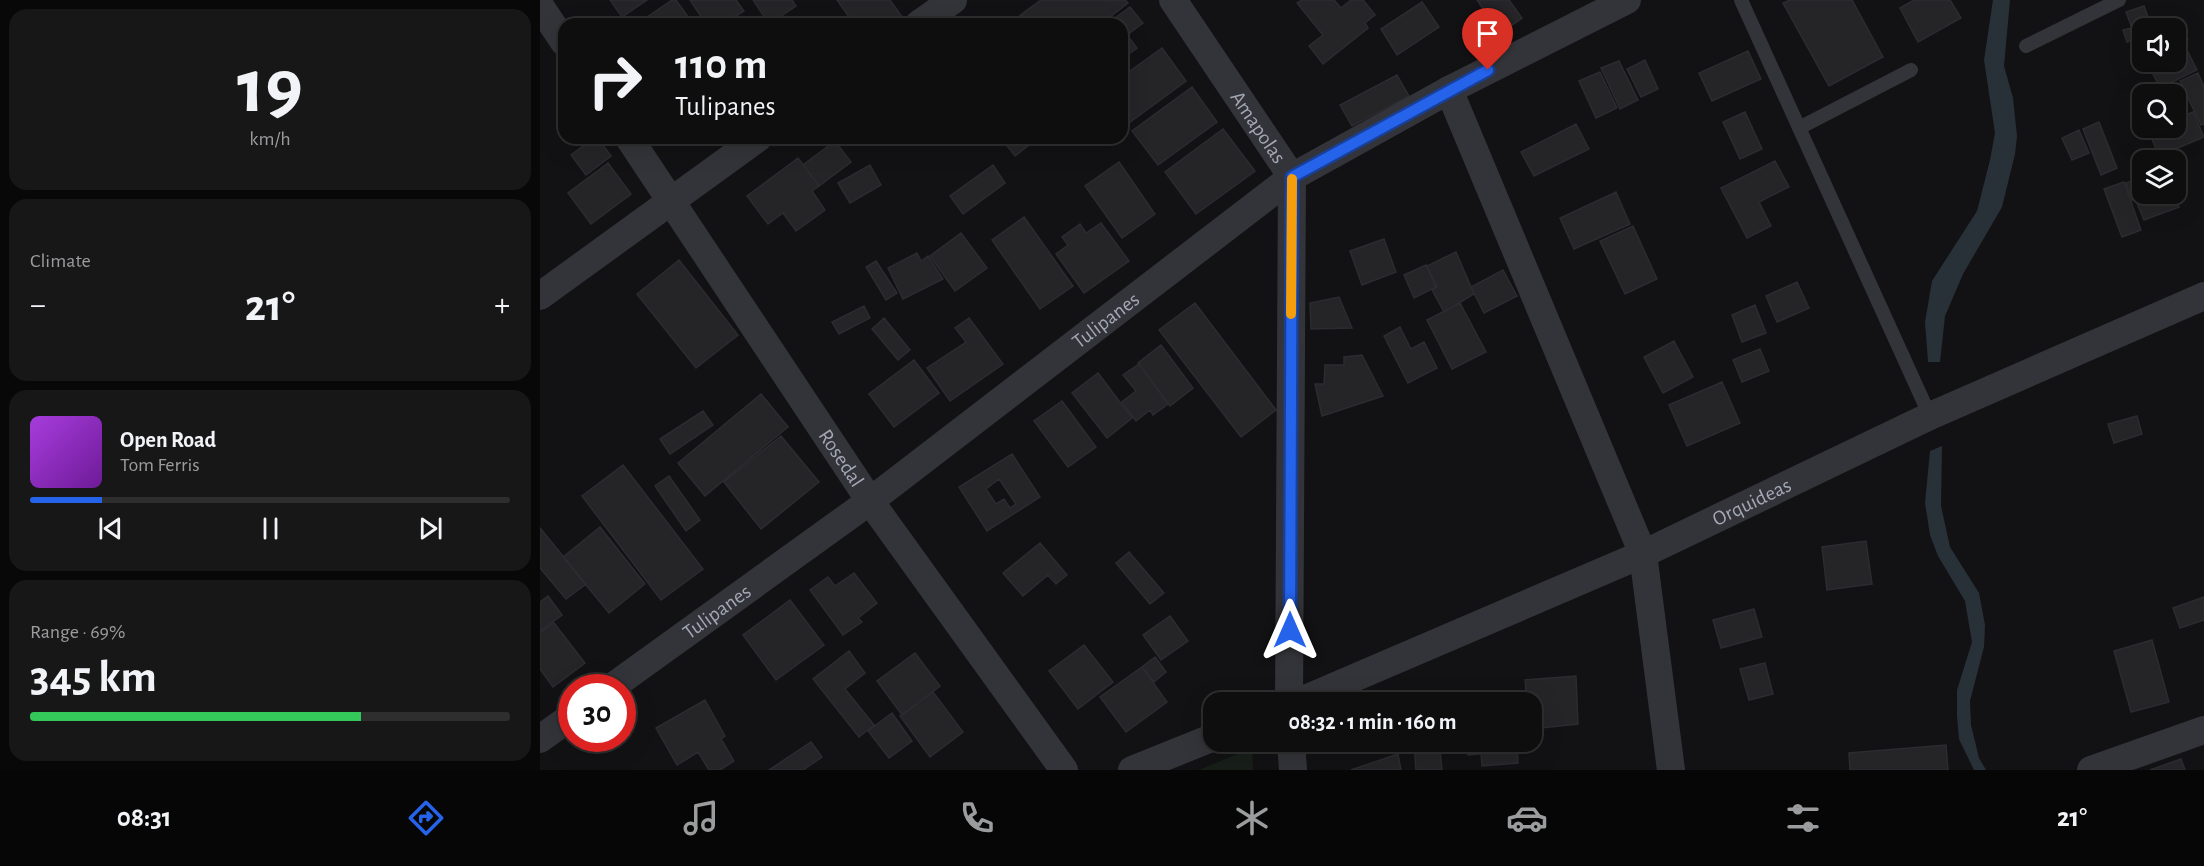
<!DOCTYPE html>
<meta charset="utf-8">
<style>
body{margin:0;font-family:"Alegreya Sans",sans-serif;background:#171718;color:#f1f3f6;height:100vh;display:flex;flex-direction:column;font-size:22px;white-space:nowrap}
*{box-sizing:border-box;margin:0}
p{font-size:20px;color:#9b9c9e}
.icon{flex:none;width:33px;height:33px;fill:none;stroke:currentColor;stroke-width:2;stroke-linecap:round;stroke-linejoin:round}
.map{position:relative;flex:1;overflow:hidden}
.side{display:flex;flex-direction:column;gap:9px;padding:9px;background:#080808;width:540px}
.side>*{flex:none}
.top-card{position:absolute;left:18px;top:18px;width:570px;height:126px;border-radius:18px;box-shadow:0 6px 24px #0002,0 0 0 2px #2e2e2f;background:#0e0e0f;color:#f1f3f6;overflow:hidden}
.controls{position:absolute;left:1592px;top:18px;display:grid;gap:12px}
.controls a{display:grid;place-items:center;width:54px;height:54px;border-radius:12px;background:#0e0e0f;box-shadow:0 6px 24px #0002,0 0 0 2px #2e2e2f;font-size:30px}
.speed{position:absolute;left:18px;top:674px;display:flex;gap:12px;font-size:30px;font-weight:700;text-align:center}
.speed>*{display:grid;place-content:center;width:78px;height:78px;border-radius:50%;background:#0e0e0f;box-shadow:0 6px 24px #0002,0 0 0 2px #2e2e2f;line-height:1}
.speed .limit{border:9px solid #d22;background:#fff;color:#111}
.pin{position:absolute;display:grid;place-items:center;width:51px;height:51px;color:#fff;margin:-62px -26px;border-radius:50% 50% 50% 0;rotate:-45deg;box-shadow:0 0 6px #0007}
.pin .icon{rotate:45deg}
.me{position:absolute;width:66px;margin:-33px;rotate:0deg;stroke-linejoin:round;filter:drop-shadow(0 0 4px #0008)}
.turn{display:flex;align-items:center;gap:21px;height:126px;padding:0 18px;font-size:27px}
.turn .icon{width:78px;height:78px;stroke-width:2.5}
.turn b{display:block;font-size:42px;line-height:51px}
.big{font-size:45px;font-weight:700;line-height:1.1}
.side .tile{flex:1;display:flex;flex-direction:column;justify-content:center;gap:9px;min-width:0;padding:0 21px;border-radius:18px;background:#171718}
.side .dial{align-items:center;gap:0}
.dial b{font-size:78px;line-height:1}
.song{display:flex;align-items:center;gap:18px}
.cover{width:72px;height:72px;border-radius:9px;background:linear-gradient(135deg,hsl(280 70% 55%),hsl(280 70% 35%))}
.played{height:6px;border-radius:3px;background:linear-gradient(90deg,#2563eb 15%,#2e2e2f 15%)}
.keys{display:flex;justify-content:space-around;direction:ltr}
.heat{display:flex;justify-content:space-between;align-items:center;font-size:33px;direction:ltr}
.charge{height:9px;border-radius:4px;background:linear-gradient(90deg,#34c759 69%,#2e2e2f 0)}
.trip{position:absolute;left:663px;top:692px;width:339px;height:60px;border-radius:18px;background:#0e0e0f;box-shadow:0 6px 24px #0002,0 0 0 2px #2e2e2f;font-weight:700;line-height:60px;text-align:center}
.dock{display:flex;height:96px;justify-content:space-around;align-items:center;background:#060606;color:#9b9c9e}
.dock .icon{width:42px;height:42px}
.dock .active{color:#2563eb}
.dock b{font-size:27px;color:#f1f3f6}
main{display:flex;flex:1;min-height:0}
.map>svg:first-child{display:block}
.green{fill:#181f19}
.water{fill:#283138}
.building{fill:#252528;stroke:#2c2c30;stroke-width:1.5;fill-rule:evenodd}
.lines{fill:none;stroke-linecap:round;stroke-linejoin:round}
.service{stroke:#333439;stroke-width:14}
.minor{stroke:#333439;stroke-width:28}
.route-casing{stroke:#184099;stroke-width:15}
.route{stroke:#2563eb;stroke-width:10}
.slow{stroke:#f59e0b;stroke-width:10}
.labels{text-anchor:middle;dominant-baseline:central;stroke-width:6;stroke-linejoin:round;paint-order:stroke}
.street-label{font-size:21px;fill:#a3a8b5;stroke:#0d0d0f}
</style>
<main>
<section class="side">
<div class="tile dial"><b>19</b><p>km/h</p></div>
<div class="tile"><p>Climate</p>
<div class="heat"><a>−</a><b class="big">21°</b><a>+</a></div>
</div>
<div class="tile">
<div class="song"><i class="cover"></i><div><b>Open Road</b><p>Tom Ferris</p></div></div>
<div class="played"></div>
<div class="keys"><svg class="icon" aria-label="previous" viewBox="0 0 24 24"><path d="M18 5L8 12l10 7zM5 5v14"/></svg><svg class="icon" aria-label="pause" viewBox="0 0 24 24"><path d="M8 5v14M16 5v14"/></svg><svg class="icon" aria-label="next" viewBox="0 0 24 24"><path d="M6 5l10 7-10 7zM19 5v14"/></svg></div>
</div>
<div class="tile"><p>Range · 69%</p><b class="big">345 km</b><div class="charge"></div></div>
</section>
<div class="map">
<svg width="1664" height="770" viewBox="0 0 1664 770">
<rect width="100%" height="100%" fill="#121214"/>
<path class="green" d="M712 748 713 770H659Z"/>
<path class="water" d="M1453 0H1470L1464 66 1473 98 1477 136 1475 154 1462 207 1423 274 1405 316 1400 362H1388L1385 322 1392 281 1437 211 1450 160 1455 133 1444 60Z
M1402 446 1401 506 1410 547 1439 593 1445 625 1444 647 1430 701 1431 725 1439 758 1446 770H1434L1419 739 1417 716V690L1432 642 1425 601 1398 556 1390 535 1385 503 1390 451Z"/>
<path class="building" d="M70 0H107L82 17Z
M132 0H136L153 24H97Z
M150 0H196L204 11 183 24H166Z
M213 0H252L256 6 229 24Z
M297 0H350L363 18 355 24H314Z
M501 0H585L588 3 561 24H490L482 14Z
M762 0H794L801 8 811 0H823L835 15 825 23 828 28 783 64 769 46 783 35 757 3Z
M937 0H969L982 18 960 34Z
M1250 0H1312L1343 57 1289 86 1243 3Z
M1374 0H1410L1421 18 1378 42 1360 8Z
M882 2 899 27 857 55 841 29Z
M1604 6 1612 28H1602V36L1587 42 1583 30 1592 28 1586 12Z
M590 7 603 23 587 35 597 48 586 56 582 51V24H567Z
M482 14 490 24H469Z
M1641 24 1648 40 1635 46V28H1632Z
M1643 42 1657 70 1620 88 1607 62H1635V46Z
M622 48 646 81 582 128V77Z
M1208 51 1221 79 1172 101 1159 73Z
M1105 60 1118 89 1101 97 1087 69Z
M1079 61 1098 100 1080 109 1061 68Z
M1060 72 1077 108 1056 118 1039 81Z
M1658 73 1664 87V124L1661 125 1640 81Z
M857 75 869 96 812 126 800 105Z
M652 87 677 122 618 165 592 131Z
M1605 93 1606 94H1602V119L1592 100Z
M1205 112 1222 149 1200 159 1183 122Z
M1653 112 1664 137 1619 156 1608 130 1615 128H1635V119Z
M1559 122 1577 168 1561 175 1543 129Z
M1036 124 1049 149 994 176 981 152Z
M683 129 715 171 656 214 625 172Z
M1539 130 1549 153 1532 160 1522 138Z
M54 138H58L71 156 46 175 31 155Z
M461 138H498L475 156Z
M295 141 311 162 279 186 263 165Z
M258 158 279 186 272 191 285 210 256 231 243 213 228 224 207 196Z
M1235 161 1249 187 1219 202 1231 226 1207 238 1181 188Z
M579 162 615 214 582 238 545 186Z
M68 163 91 194 51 224 28 193Z
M330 165 341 185 310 203 298 183Z
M453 165 465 183 423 214 410 196Z
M1602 177V194H1611L1592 200 1586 183Z
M1584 182 1601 230 1582 237 1564 189Z
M1076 192 1090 224 1034 249 1020 218Z
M1617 194H1634L1639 207 1604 220 1596 201Z
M484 217 533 286 500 309 452 240Z
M561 223 589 261 544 293 516 254 528 245 522 237 540 224 546 233Z
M1093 226 1117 279 1085 294 1060 241Z
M421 233 447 268 415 291 390 256Z
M844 239 856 272 822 285 810 251Z
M916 252 934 294 904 312 892 290 897 287 887 266Z
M377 253 381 261 388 256 403 279 363 299 348 268Z
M139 260 198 335 156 368 97 294Z
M336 261 357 293 346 300 326 267Z
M886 265 896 287 874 298 864 275Z
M963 270 977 296 944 313 931 287Z
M1257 282 1269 308 1237 322 1226 296Z
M799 297 812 328 771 329 770 303Z
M655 303 736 410 701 437 619 330Z
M920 303 946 352 912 369 887 320Z
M1215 305 1226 333 1202 342 1192 315Z
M324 306 330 318 299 334 292 322Z
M344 318 370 350 358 360 332 329Z
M429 318 463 364 410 401 387 368 426 342 415 328Z
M860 327 871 349 884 342 897 368 868 383 844 336Z
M1134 341 1153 377 1123 393 1104 357Z
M621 345 653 388 630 406 598 363Z
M1220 349 1229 371 1202 382 1193 360Z
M822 355 843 396 782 416 775 384H784L785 365H804V357Z
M374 360 399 393 354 427 329 394Z
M599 364 628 404 613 415 610 410 596 421 582 402 596 391 583 375Z
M558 373 592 418 567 438 532 393Z
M1182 382 1200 423 1147 446 1129 405Z
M221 394 248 427 165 496 138 463Z
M522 401 556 447 528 467 494 421Z
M163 411 173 425 130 454 120 439Z
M1597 416 1602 434 1574 443 1568 424Z
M241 436 279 482 221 529 184 482Z
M472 454 500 497 447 531 419 487ZM459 479 476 504 470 508 464 499 456 504 446 489Z
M83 465 163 569 121 600 42 496Z
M129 476 160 520 146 531 115 486Z
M60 527 105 584 69 613 23 557Z
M0 528 46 584 26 599 0 568Z
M1326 541 1332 584 1287 590 1282 547Z
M500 543 527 575 516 584 508 575 483 596 463 573Z
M589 552 624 593 610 604 576 563Z
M314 573 337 603 318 618 322 622 303 635 270 590 288 577 295 586Z
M8 596 22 615 0 631V602Z
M1664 597V620L1640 628 1633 608Z
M250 600 284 645 236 680 203 635Z
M1214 609 1222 637 1181 648 1173 620Z
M630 616 648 641 621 660 603 635Z
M14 623 45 663 13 687 0 669V633Z
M1612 640 1629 702 1591 712 1574 651Z
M544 645 573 682 538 709 509 671Z
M309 651 325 673 305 689 334 725 319 737 273 679Z
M375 653 400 686 362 715 337 681Z
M615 657 626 672 614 682 602 667Z
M1225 663 1233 694 1209 700 1200 669Z
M602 667 627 702 586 732 560 697Z
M1036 676 1038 724 992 729V702H987L985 680Z
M393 692 423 732 390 757 360 716Z
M165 700 185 736 181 739 194 761 180 770H169L158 752 137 765 116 728Z
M352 713 372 741 349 758 328 731Z
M899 741 902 770H876L874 743Z
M926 741H937L939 754 928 755Z
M940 741H989V745H977L978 763 942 766Z
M271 742 282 757 263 770H229Z
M1406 745 1408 770H1310L1309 753Z
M858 754 861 770H811Z
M1641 759 1645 770H1610Z"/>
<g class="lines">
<path class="service" d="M1201 0 1390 416
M1486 46 1579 0
M1259 128 1371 70"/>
<g class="minor">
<path id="s1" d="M633 0 752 177 749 702"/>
<path d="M0 6 24 42"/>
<path d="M379 24 413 0"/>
<path d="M909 90 1103 554 1131 770"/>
<path id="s2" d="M89 138 330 501 524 770"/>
<path d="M0 296 218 138"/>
<path id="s3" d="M72 687 330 501 752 177 909 90 1087 0"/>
<path id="s4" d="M758 702 1103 554 1390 416 1664 296"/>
<path d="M0 739 32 716"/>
<path d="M751 741 753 770"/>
<path d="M592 770 674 737"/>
<path d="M1551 770 1664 730"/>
</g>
</g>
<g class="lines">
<defs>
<path id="route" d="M750 630 752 177 948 70"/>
</defs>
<use href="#route" class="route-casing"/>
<use href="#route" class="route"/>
<path class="slow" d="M751 314 752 179"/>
</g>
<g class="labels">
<g class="street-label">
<text stroke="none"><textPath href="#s1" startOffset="153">Amapolas</textPath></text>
<text stroke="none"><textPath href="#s3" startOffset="615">Tulipanes</textPath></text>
<text stroke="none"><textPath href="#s2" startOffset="384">Rosedal</textPath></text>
<text stroke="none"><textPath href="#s4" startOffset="496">Orquideas</textPath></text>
<text stroke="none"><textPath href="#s3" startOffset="129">Tulipanes</textPath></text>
</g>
</g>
</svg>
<div class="controls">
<a><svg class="icon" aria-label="sound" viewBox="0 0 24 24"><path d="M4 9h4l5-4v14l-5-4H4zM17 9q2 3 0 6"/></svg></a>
<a><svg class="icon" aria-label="search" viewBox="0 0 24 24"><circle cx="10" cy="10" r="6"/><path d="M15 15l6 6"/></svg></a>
<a><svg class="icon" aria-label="layers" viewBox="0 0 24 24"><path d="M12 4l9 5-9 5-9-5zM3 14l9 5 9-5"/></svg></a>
</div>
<div class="speed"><div class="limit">30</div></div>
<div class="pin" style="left:948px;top:70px;background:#d93025"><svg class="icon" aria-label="arrive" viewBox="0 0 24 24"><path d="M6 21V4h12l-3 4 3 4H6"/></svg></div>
<svg class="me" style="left:750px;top:630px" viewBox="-20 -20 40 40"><path d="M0-17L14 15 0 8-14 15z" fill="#2563eb" stroke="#fff" stroke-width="4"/></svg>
<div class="trip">08:32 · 1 min · 160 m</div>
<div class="top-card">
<div class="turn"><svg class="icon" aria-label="right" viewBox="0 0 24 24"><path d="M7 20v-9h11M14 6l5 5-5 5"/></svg><div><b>110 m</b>Tulipanes</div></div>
</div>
</div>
</main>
<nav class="dock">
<b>08:31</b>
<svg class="icon active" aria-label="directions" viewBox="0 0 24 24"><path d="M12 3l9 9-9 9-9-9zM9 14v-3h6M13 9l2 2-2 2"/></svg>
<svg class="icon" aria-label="music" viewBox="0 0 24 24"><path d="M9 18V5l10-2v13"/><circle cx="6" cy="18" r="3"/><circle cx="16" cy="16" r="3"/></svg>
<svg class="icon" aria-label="phone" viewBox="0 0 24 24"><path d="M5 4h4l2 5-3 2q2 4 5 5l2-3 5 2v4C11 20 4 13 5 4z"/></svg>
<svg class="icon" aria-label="climate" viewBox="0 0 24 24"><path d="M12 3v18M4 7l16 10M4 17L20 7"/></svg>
<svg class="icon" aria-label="car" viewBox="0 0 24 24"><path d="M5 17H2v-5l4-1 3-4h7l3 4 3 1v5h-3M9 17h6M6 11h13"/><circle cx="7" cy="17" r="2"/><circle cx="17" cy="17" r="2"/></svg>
<svg class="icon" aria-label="filters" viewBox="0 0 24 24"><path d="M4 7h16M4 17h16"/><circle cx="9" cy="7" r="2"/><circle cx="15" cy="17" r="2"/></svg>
<b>21°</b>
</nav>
